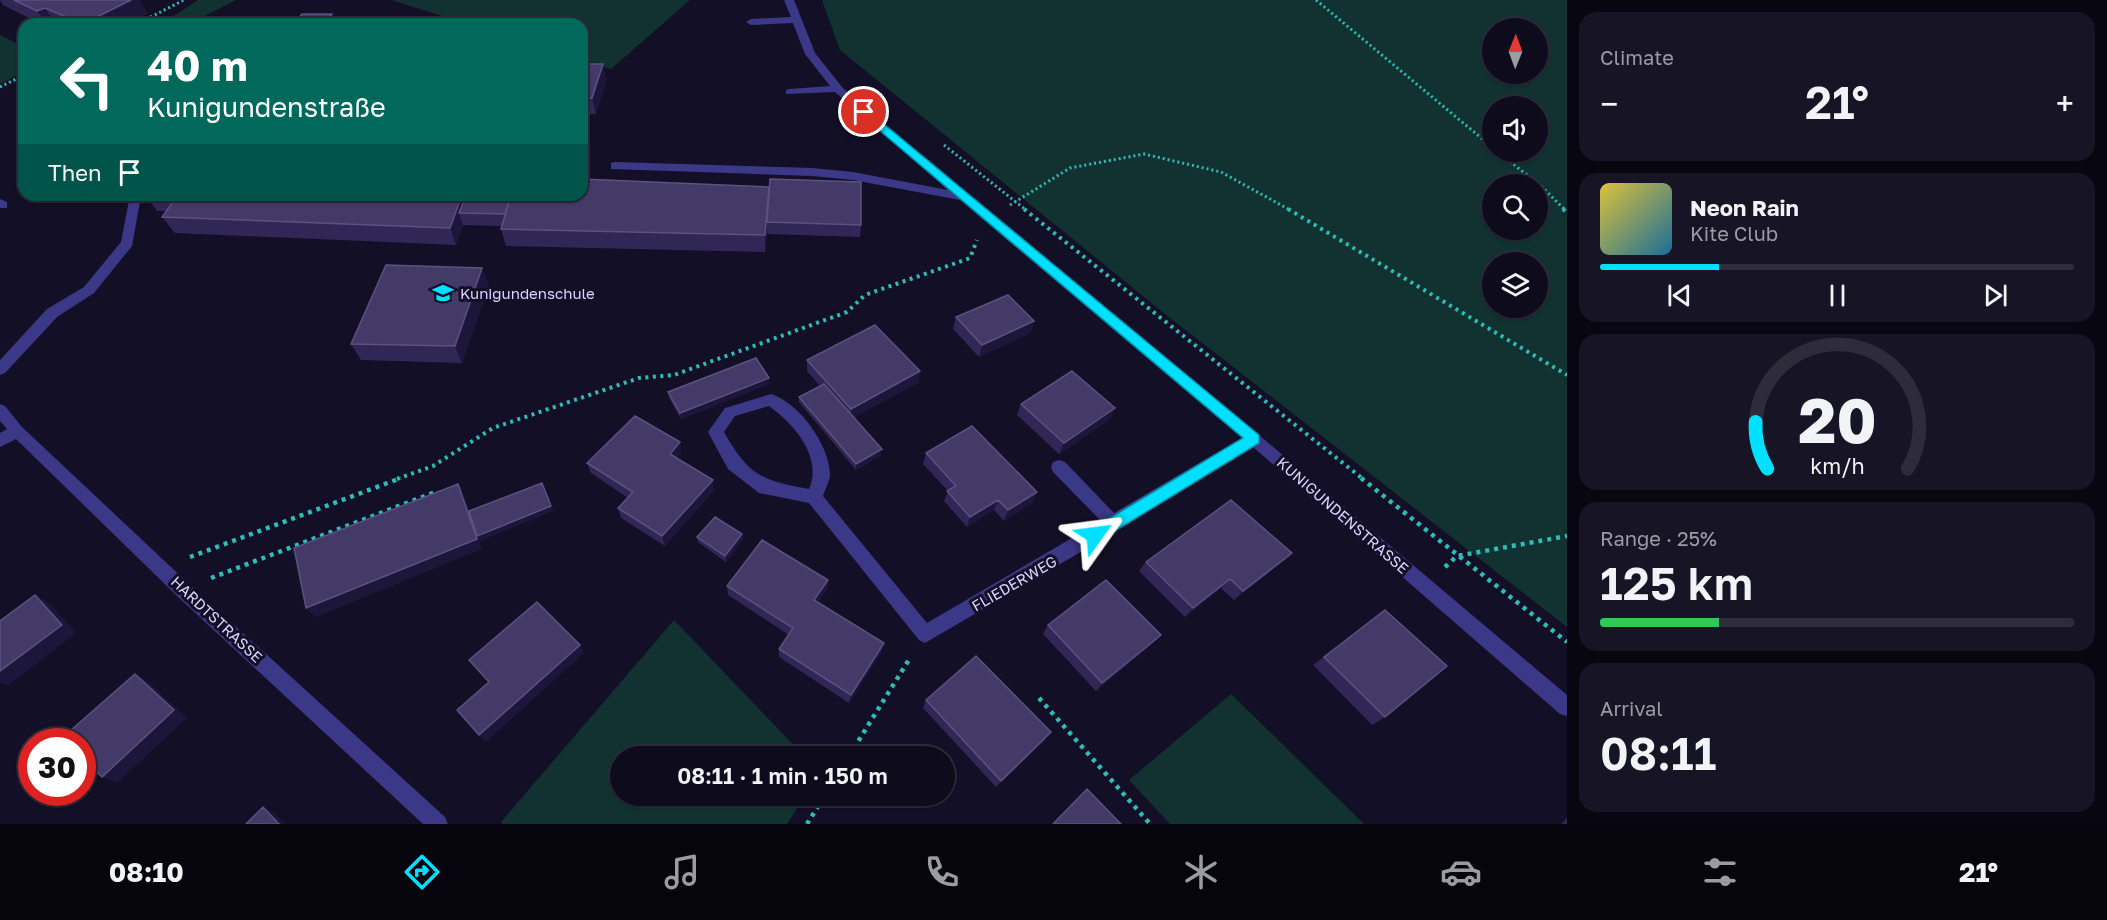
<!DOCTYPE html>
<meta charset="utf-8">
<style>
body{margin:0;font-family:"Golos Text",sans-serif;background:#171426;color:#f1f3f6;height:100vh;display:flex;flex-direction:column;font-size:22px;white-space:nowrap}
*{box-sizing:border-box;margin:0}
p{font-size:20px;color:#9b9ba4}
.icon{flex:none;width:33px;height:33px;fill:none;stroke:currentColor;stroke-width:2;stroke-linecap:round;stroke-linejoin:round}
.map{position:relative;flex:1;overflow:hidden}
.sheet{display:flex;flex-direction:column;gap:12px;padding:12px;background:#080610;width:540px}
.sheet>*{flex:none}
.guide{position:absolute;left:18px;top:18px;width:570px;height:183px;border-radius:18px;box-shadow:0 2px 4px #0004,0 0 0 2px #2e2b3b;background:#00695c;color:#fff;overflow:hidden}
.needle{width:39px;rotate:1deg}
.controls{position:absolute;left:1482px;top:18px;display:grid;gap:12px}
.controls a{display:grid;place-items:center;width:66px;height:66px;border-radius:50%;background:#0e0b1d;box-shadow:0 2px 4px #0004,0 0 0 2px #2e2b3b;font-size:30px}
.speed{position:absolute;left:18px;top:728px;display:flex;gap:12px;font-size:30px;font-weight:700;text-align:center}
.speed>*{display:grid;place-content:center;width:78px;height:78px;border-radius:50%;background:#0e0b1d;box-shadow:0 2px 4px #0004,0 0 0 2px #2e2b3b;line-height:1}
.speed .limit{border:9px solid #d22;background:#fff;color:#111}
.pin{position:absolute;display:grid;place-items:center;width:51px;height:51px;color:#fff;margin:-26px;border:3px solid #fff;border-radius:50%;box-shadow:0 2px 6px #0007}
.me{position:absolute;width:66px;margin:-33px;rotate:59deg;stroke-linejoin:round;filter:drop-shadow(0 0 4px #0008)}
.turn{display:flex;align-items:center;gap:21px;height:126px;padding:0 30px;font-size:27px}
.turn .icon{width:78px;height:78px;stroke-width:2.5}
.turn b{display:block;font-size:42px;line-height:51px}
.then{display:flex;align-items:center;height:57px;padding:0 30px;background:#0003;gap:12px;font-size:22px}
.big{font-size:45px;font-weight:600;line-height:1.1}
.sheet .tile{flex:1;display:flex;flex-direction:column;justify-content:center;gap:9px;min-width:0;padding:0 21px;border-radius:18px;background:#171426}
.sheet .dial{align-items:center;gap:0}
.dial svg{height:156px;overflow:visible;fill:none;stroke:#2e2b3b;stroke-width:7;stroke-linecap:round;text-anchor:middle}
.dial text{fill:#f1f3f6;stroke:none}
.song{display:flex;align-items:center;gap:18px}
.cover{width:72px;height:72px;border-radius:9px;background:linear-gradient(135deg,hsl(50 70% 55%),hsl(200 70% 35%))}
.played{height:6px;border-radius:3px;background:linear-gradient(90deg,#01e1ff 25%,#2e2b3b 25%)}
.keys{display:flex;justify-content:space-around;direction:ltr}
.heat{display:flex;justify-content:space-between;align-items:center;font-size:33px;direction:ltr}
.charge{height:9px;border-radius:4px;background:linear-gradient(90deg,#34c759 25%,#2e2b3b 0)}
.trip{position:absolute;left:610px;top:746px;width:345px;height:60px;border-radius:30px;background:#0e0b1d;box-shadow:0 2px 4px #0004,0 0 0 2px #2e2b3b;font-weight:600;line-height:60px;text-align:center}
.menu{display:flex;height:96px;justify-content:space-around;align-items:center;background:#06040c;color:#9b9ba4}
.menu .icon{width:42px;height:42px}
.menu .selected{color:#01e1ff}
.menu b{font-size:27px;color:#f1f3f6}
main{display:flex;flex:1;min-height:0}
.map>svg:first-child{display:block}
.green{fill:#113231;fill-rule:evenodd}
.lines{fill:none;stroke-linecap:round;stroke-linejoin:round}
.path-far2{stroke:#2bbdb6;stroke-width:3;stroke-dasharray:2 3;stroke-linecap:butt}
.path-far1{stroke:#2bbdb6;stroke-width:4;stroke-dasharray:3 4.5;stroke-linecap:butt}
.path{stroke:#2bbdb6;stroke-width:4.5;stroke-dasharray:4 5;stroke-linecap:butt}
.minor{fill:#3c3888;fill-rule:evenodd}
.wall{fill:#312756}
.shaded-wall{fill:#1d163b}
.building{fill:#433a68;stroke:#5b5280;stroke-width:1.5}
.route{fill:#01e1ff;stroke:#0192a6;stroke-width:1.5}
.labels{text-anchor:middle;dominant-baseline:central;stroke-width:6;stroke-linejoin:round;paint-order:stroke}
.poi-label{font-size:15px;fill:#dad5ff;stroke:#130f27;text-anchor:start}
.street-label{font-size:15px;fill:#dad5ff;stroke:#130f27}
</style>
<main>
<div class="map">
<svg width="1567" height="824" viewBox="0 0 1567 824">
<rect width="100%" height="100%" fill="#130f27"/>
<path class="green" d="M198 0H236L189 24H155L177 14Z
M391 0H690L611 69 582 60V24H468Z
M822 0H1567V627L1165 314 840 50ZM1492 28H1538V74H1492ZM1492 106H1538V152H1492ZM1492 184H1538V230H1492ZM1492 262H1538V308H1492Z
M0 35 24 47V72L0 84Z
M674 620 804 756H621V795H806L787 824H503L501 822Z
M1231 694 1364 824H1170L1129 780Z"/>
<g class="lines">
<path class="path-far2" d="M1316 0 1492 147
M137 24 184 0
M0 87 24 75
M944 145 1026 210
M1498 152 1542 187 1565 210
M1010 205 1070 168 1144 154 1221 172 1290 210"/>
<path class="path-far1" d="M1024 209 1363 479
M1288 209 1567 375
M1563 209 1567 213
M397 479 433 466 493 428 639 378 674 375 847 312 865 295 970 258 977 240"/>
<path class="path" d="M1361 478 1567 642
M190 557 401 478
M1445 567 1457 556 1567 536
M211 578 438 491
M1039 698 1150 824
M849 756 910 658
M807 824 825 795"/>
<path class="minor" d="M784 0H794L815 53 842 87 880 122 1259 435 1567 695V716L1560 714 1253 447 1120 529 925 643 919 640 809 503 759 493 728 469 708 432 725 408 771 394C799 403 829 444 830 474 830 481 825 489 823 496L927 623 1101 521 1053 472 1051 467 1053 462 1059 460 1065 462 1114 513 1242 438 960 200 853 180 812 176 611 169V163L615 162 812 168 853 172 948 190 835 92 786 94V90L790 89 830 86 805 54 793 23 751 25 746 22 751 19 791 17ZM769 406C794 424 823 457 809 489 761 480 749 476 724 432L735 416Z
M130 195 141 196 132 246 94 293 57 317 5 373 0 375V360L47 309 84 287 121 242Z
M0 199 7 202V208H0Z
M0 404 5 406 22 427 188 583 445 817 448 824H423L176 595 16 439 0 447V433L7 429 0 421Z"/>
</g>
<path class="wall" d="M0 0H139L147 13 126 24H41L3 5Z
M582 64H603L606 81 596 114H582Z
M145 195H582L861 225 860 237 767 234V232L765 252 506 246 501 229 502 226 463 225 456 245 175 233 162 217 166 211H157Z
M489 284 462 363 361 360 351 344Z
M956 317 1034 321 1030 333 979 357 953 329Z
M807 360 920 371 918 383 854 417 881 455 856 470 799 402V397L820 386 807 371Z
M769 384 681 419 669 398 668 392Z
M1021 404 1115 408 1110 419 1059 454 1017 415Z
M680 442 681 453 677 458 714 490 665 546 621 518 618 508 628 498 591 473 587 463Z
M926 453 1037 492 1032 503 1004 521 994 510 967 527 944 501 948 491 923 464Z
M742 534 743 539 726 562 698 542 697 537Z
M1292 553 1282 562 1234 600 1221 588 1185 617 1139 571 1146 562Z
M828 580 827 589 818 602 882 651 849 703 779 657V649L789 635 728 595 727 586Z
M1385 610V717L1372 725 1313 665Z
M1048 625 1153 643 1096 691 1043 634Z
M926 700 1045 740 996 787 923 708Z
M1567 818V824H1561Z"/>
<path class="shaded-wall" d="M131 0H139L147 13 126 24H83Z
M45 8 56 24H46L37 11Z
M332 14 336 24H325Z
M603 64 606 81 596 114 592 98Z
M769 187 767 222V232L765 252V235Z
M462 195H471L459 213 463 225 456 245 450 228Z
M482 268 489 284 462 363 455 346Z
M1034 321 1030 333 979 357 982 345Z
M920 371 918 383 850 420 851 409Z
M769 378V384L681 419 680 413Z
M1115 408 1110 419 1059 454 1064 443Z
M680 442 681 453 672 464 670 454Z
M882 449 881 455 856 470V464Z
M713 480 714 490 665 546 662 536Z
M458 484 464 495 478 535 551 506 553 511 480 541 479 540 482 549 316 617 306 608Z
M1037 492 1032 503 1004 521 1008 510Z
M998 500 994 510 967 527 970 517Z
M742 534 743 539 726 562 725 556Z
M1292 553 1282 562 1234 600 1243 591Z
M1230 579 1221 588 1185 617 1193 608Z
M828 580 827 589 813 609 814 600Z
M35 595 50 604 76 633 7 686 0 682V671Z
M1161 635 1153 643 1096 691 1102 683Z
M884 643 882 651 849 703 851 695Z
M580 645 584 653 486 742 479 735Z
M135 674 148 682 187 718 117 783 102 777Z
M1051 732 1045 740 996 787 1001 781Z
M263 807 274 813 285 824H279Z"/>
<path class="building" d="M14 0H131L83 24 45 8 37 11Z
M302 14H332L325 24H294Z
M582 64H603L592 98 582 97Z
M582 179 769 187 765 235 501 229 511 195H582Z
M770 179 861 182V225L767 222Z
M178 195H462L450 228 162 217Z
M466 195H511L505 214 459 213Z
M386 265 482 268 455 346 351 344Z
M1008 295 1034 321 982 345 956 317Z
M875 325 920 371 851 409 807 360Z
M756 358 769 378 680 413 668 392Z
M1072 371 1115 408 1064 443 1021 404Z
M824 384 882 449 856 464 799 397Z
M635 416 680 442 670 454 713 480 662 536 618 508 633 492 587 463Z
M972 426 1037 492 1008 510 998 500 970 517 947 491 956 486 926 453Z
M542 483 551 506 477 536 469 511Z
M458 484 477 539 306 608 294 548Z
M1231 500 1292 553 1243 591 1230 579 1193 608 1146 562Z
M715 517 742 534 725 556 697 537Z
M762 540 828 580 814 600 884 643 851 695 779 649 793 628 727 586Z
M1106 580 1161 635 1102 683 1048 625Z
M35 595 62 625 0 671V621Z
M537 602 580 645 479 735 457 710 489 682 469 660Z
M1385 610 1447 666 1385 717 1324 657Z
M976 656 1051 732 1001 781 926 700Z
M135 674 174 710 102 777 82 758V741H65L62 738Z
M1087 789 1121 824H1053Z
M263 807 279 824H246Z"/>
<path class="route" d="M860 110H867L1259 435V443L1100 540H1090L1087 535 1090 530 1243 438 860 114Z"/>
<defs>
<symbol id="school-bare" viewBox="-9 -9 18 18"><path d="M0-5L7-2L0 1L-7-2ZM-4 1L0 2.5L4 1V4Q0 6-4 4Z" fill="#01e1ff" stroke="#130f27" stroke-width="2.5" paint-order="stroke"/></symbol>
</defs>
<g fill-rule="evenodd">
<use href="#school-bare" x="428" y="278" width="30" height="30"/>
</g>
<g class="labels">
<g class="poi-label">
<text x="460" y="293">Kunigundenschule</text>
</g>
<g class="street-label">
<text transform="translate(1343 515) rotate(41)">KUNIGUNDENSTRASSE</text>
<text transform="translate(1014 583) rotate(-30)">FLIEDERWEG</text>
<text transform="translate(217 619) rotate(43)">HARDTSTRASSE</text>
</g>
</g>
</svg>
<div class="controls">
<a><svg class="needle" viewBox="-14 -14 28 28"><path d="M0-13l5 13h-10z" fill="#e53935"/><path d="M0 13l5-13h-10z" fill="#9b9ba4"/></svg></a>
<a><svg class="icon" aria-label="sound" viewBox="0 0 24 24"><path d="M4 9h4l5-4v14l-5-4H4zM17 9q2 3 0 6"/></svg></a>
<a><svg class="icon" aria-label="search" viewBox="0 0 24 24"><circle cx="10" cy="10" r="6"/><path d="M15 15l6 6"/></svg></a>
<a><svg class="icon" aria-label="layers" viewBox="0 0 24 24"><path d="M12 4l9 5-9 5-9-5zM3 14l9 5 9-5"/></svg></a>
</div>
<div class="speed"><div class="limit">30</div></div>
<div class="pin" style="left:864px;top:112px;background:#d93025"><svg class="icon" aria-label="arrive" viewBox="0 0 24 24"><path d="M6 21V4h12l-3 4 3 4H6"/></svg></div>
<svg class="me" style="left:1095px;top:535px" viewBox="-20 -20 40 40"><path d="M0-17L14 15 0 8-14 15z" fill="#01e1ff" stroke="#fff" stroke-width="4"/></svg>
<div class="trip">08:11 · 1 min · 150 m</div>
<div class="guide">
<div class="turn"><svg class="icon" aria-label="left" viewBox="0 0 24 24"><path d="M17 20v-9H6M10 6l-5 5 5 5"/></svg><div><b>40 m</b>Kunigundenstraße</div></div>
<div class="then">Then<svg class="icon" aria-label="arrive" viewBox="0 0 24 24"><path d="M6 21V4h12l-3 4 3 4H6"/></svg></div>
</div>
</div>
<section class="sheet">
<div class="tile"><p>Climate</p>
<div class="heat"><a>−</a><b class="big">21°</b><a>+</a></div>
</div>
<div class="tile">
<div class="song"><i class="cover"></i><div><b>Neon Rain</b><p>Kite Club</p></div></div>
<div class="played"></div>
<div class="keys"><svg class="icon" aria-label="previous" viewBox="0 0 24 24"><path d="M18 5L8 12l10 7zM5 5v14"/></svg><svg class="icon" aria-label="pause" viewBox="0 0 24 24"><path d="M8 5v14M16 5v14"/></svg><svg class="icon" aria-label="next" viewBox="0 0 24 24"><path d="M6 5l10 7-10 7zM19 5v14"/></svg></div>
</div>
<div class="tile dial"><svg viewBox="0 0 100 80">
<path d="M14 69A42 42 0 1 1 86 69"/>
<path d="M14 69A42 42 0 0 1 8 45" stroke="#01e1ff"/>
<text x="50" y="56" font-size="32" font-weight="700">20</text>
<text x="50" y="72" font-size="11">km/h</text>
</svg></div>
<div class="tile"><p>Range · 25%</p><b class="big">125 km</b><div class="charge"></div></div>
<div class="tile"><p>Arrival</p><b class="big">08:11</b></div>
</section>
</main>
<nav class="menu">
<b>08:10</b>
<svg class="icon selected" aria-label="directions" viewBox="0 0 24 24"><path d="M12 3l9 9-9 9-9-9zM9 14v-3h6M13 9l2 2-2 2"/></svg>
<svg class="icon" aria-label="music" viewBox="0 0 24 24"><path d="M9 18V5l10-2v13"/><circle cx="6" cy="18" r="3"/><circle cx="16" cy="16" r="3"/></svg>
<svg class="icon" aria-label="phone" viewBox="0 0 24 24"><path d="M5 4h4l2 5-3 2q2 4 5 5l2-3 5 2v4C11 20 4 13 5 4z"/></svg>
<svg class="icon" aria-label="climate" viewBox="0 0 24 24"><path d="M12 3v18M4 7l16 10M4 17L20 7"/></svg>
<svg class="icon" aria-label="car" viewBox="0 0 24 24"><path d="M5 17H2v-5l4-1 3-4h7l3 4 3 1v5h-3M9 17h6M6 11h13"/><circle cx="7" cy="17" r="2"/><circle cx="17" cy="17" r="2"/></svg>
<svg class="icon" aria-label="filters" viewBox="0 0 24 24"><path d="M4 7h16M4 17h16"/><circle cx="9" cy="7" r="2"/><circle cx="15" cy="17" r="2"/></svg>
<b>21°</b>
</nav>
